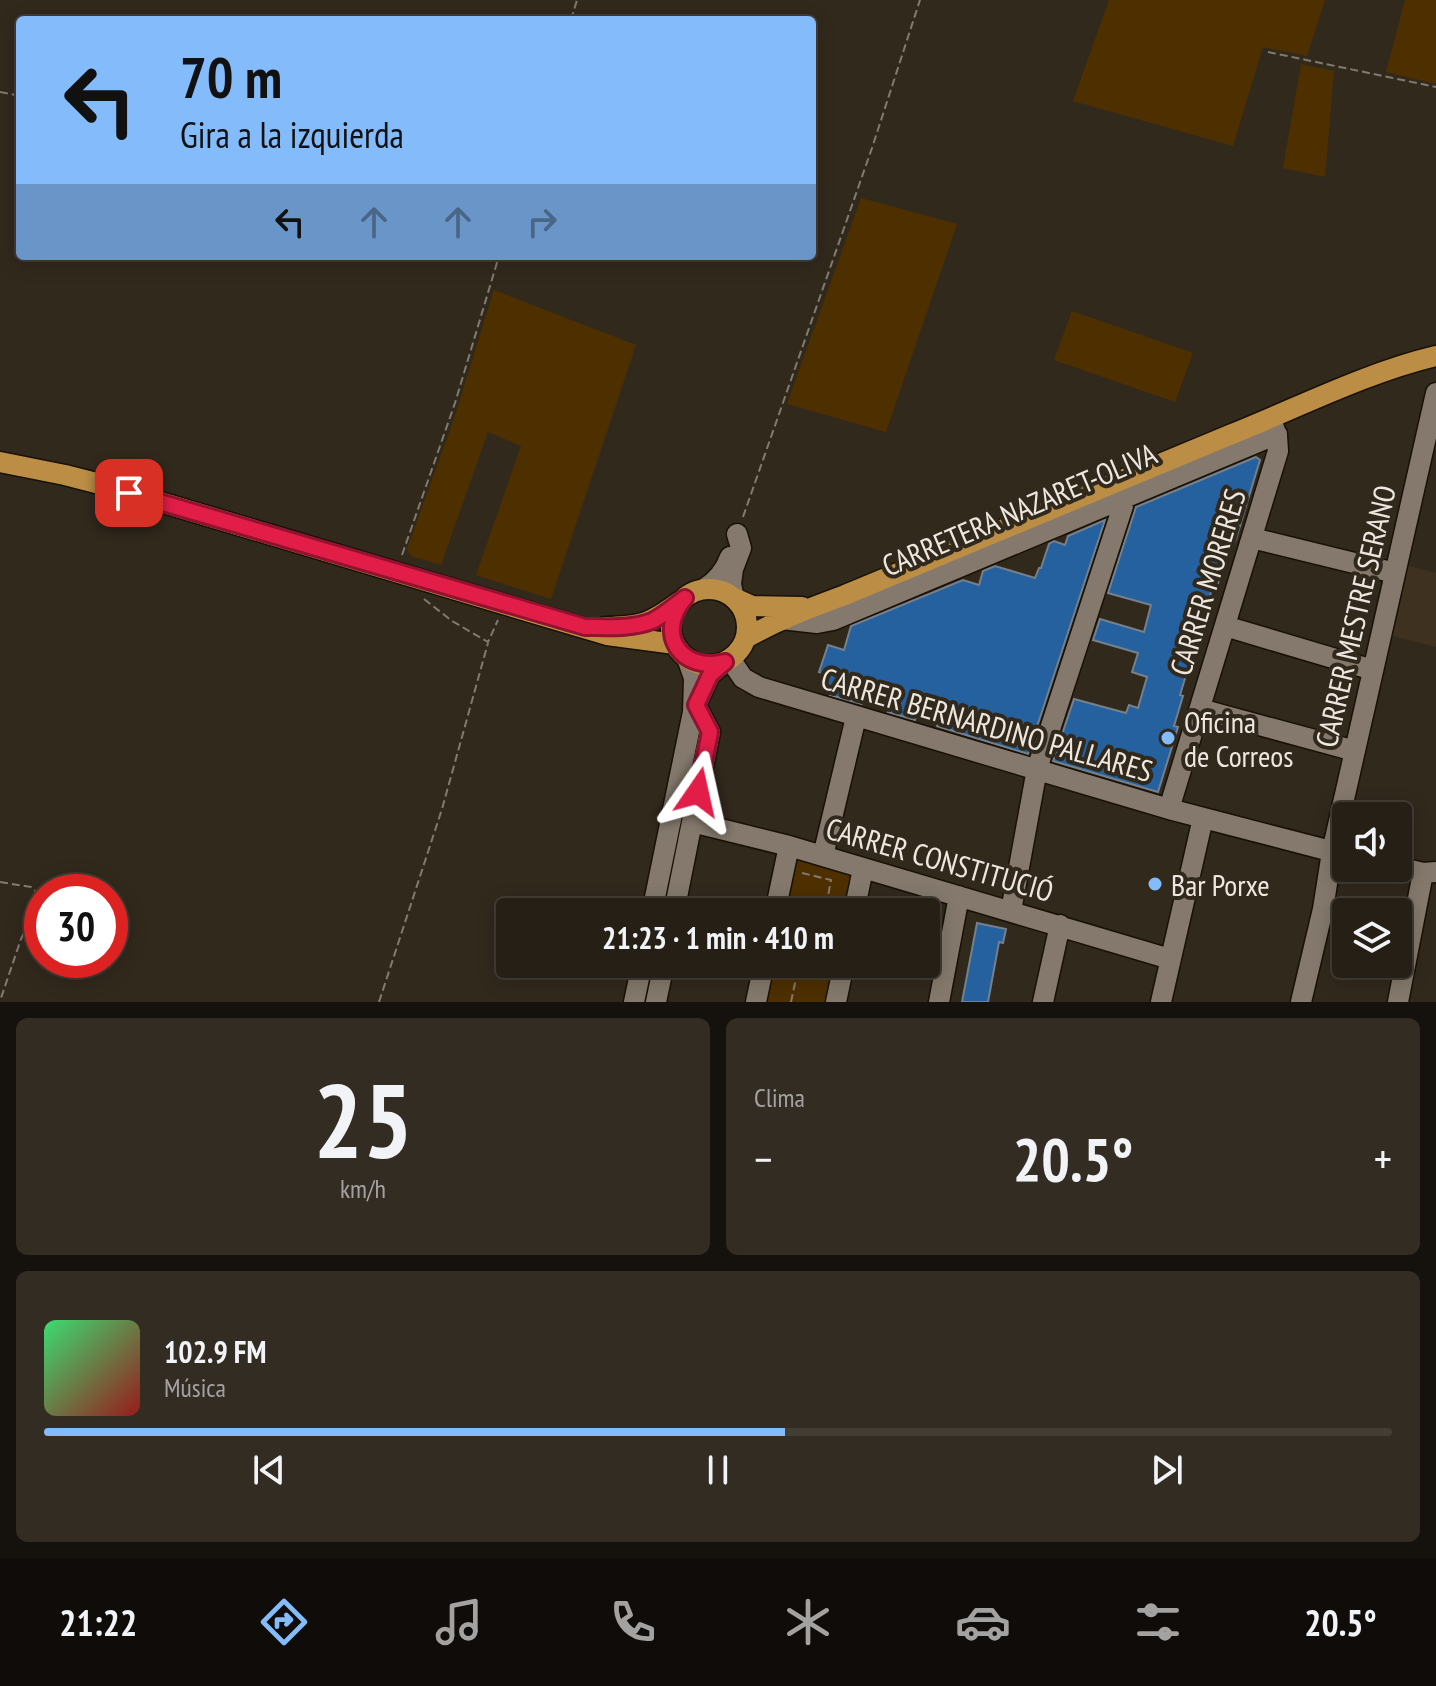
<!DOCTYPE html>
<html lang="es">
<meta charset="utf-8">
<style>
body{margin:0;font-family:"PT Sans Narrow",sans-serif;background:#322c23;color:#f1f3f6;height:100vh;display:flex;flex-direction:column;font-size:30px;white-space:nowrap}
*{box-sizing:border-box;margin:0}
p{font-size:26px;color:#a4a2a1}
.icon{flex:none;width:44px;height:44px;fill:none;stroke:currentColor;stroke-width:2;stroke-linecap:round;stroke-linejoin:round}
.map{position:relative;height:1002px;overflow:hidden}
.drawer{display:flex;flex-direction:column;gap:16px;padding:16px;background:#15110c;flex:1}
.drawer>*{flex:none}
.hud{position:absolute;left:16px;top:16px;width:800px;height:244px;border-radius:8px;box-shadow:0 4px 20px #0003,0 0 0 2px #423d35;background:#84bbfb;color:#111;overflow:hidden}
.tools{position:absolute;left:1332px;top:802px;display:grid;gap:16px}
.tools a{display:grid;place-items:center;width:80px;height:80px;border-radius:8px;background:#261f16;box-shadow:0 4px 20px #0003,0 0 0 2px #423d35;font-size:40px}
.speed{position:absolute;left:24px;top:874px;display:flex;gap:16px;font-size:40px;font-weight:700;text-align:center}
.speed>*{display:grid;place-content:center;width:104px;height:104px;border-radius:50%;background:#261f16;box-shadow:0 4px 20px #0003,0 0 0 2px #423d35;line-height:1}
.speed .limit{border:12px solid #d22;background:#fff;color:#111}
.pin{position:absolute;display:grid;place-items:center;width:68px;height:68px;color:#fff;margin:-34px;border-radius:16px;box-shadow:0 4px 12px #0006}
.me{position:absolute;width:88px;margin:-44px;rotate:11deg;stroke-linejoin:round;filter:drop-shadow(0 0 6px #0008)}
.turn{display:flex;align-items:center;gap:28px;height:168px;padding:0 32px;font-size:36px}
.turn .icon{width:104px;height:104px;stroke-width:2.5}
.turn b{display:block;font-size:56px;line-height:68px}
.lanes{display:flex;align-items:center;height:76px;padding:0 32px;background:#0003;justify-content:center;gap:40px;direction:ltr}
.lanes .off{opacity:.35}
.big{font-size:60px;font-weight:800;line-height:1.1}
.drawer .tile{flex:1;display:flex;flex-direction:column;justify-content:center;gap:12px;min-width:0;padding:0 28px;border-radius:12px;background:#322c23}
.drawer .dial{align-items:center;gap:0}
.dial b{font-size:104px;line-height:1}
.song{display:flex;align-items:center;gap:24px}
.cover{width:96px;height:96px;border-radius:12px;background:linear-gradient(135deg,hsl(140 70% 55%),hsl(0 70% 35%))}
.played{height:8px;border-radius:4px;background:linear-gradient(90deg,#84bbfb 55%,#423d35 55%)}
.keys{display:flex;justify-content:space-around;direction:ltr}
.heat{display:flex;justify-content:space-between;align-items:center;font-size:44px;direction:ltr}
.drawer .tiles{flex:1;display:grid;gap:16px;grid-template-columns:1fr 1fr}
.tile:last-child{grid-column:span 2}
.trip{position:absolute;left:496px;top:898px;width:444px;height:80px;border-radius:8px;background:#261f16;box-shadow:0 4px 20px #0003,0 0 0 2px #423d35;font-weight:800;line-height:80px;text-align:center}
.tab-bar{display:flex;height:128px;justify-content:space-around;align-items:center;background:#0f0c09;color:#a4a2a1}
.tab-bar .icon{width:56px;height:56px}
.tab-bar .on{color:#84bbfb}
.tab-bar b{font-size:36px;color:#f1f3f6}
.map>svg:first-child{display:block}
.built{fill:#3f3120}
.green{fill:#4e3000}
.building{fill:#25609f;stroke:#75808d;stroke-width:2}
.lines{fill:none;stroke-linecap:round;stroke-linejoin:round}
.minor-casing{stroke:#191107;stroke-width:23}
.major-casing{stroke:#191107;stroke-width:23}
.path{stroke:#827a70;stroke-width:2;stroke-dasharray:8 4;stroke-linecap:butt}
.minor{stroke:#84796c;stroke-width:20}
.major{stroke:#bc8d45;stroke-width:20}
.route-casing{stroke:#92132f;stroke-width:20}
.route{stroke:#e11d48;stroke-width:14}
.poi-dot{fill:#84bbfb;stroke:#32291d;stroke-width:3}
.labels{text-anchor:middle;dominant-baseline:central;stroke-width:8;stroke-linejoin:round;paint-order:stroke}
.street-label{font-size:30px;fill:#ede7df;stroke:#32291d}
.poi-label{font-size:30px;fill:#ede7df;stroke:#32291d;text-anchor:start}
</style>
<div class="map">
<svg width="1436" height="1002" viewBox="0 0 1436 1002">
<rect width="100%" height="100%" fill="#32291d"/>
<path class="built" d="M1397 563 1436 573V647L1381 633Z"/>
<path class="green" d="M1109 0H1325L1307 56 1263 47 1233 146 1073 101Z
M1405 0H1436V84L1386 72Z
M1301 64 1334 71 1325 177 1283 168Z
M861 198 957 224 886 432 787 404Z
M494 290 636 345 551 599 476 575 521 446 488 432 441 565 414 557 410 555 407 549 454 419Z
M1072 311 1193 353 1175 402 1054 360Z
M789 846 863 869 854 912H777Z
M768 964H840L828 1002H761Z"/>
<path class="building" d="M1256 457 1260 460 1236 539 1225 560 1216 590 1212 588 1201 633 1196 632 1191 651 1193 652 1180 695 1183 696 1174 726 1178 727 1158 792 1053 761 1074 699 1126 713 1129 705 1138 708 1147 677 1132 672 1138 653 1093 640 1100 619 1144 632 1151 605 1108 593 1136 507Z
M1105 520 1028 754 937 726 942 710 921 703 915 720 888 712 894 694 868 686 862 704 830 695 832 687 821 684 825 674 819 672 828 645 844 650 851 626 963 580 979 585 983 571 995 566 1035 578 1039 568H1041L1049 544 1054 541 1065 545 1068 536Z
M977 923 1006 929 1003 943 999 942 988 1002H962Z"/>
<g class="lines">
<defs>
<path id="minor" d="M1252 538 1395 573
M704 589C717 581 725 571 730 557
M734 598 731 584 733 569 741 548 737 534
M782 619 817 623 833 620 1277 434
M1225 626 1373 670
M730 659 743 678 759 687 1169 809 1346 855
M696 705 710 675 725 662
M1200 709 1355 751
M1169 809 1278 451 1277 436 1272 422
M692 822 789 846 1170 959
M823 856 856 717
M1398 867 1423 873 1436 872
M1011 911 1037 769 1123 506V487
M652 912 693 712 694 678 687 658
M674 912 710 732 696 705
M775 912 789 846
M854 912 863 869
M634 1002 642 964
M656 1002 664 964
M756 1002 764 964
M836 1002 844 964
M939 1002 959 896
M1043 1002 1060 925
M1161 1002 1203 818
M1301 1002 1323 909 1332 852 1436 393
M1398 1002 1423 873"/>
<path id="major" d="M0 462 65 475 100 484 607 635 675 644
M671 627a38 38 0 1 1 76 0a38 38 0 1 1-76 0Z
M734 598 752 606 802 607
M605 627C642 626 649 624 679 602
M746 638C778 620 810 608 845 595 974 541 1103 487 1232 434 1297 408 1368 372 1436 356"/>
</defs>
<use href="#minor" class="minor-casing"/>
<use href="#major" class="major-casing"/>
<path class="path" d="M571 20 577 0
M1268 52 1436 87
M0 92 20 96
M743 517 872 148 920 0
M402 555 455 403 499 256
M424 599 452 621 488 642 498 620
M802 873 831 880 825 912
M0 882 31 887 37 893 39 902 21 939 0 1001
M795 906 821 912
M379 1002 442 809 488 643
M791 1002 799 964"/>
<use href="#minor" class="minor"/>
<use href="#major" class="major"/>
</g>
<g class="lines">
<defs>
<path id="route" d="M129 493 585 627C606 627 632 629 652 621 664 615 675 605 685 598 655 633 680 673 725 662L710 675 696 705 710 732 698 792"/>
</defs>
<use href="#route" class="route-casing"/>
<use href="#route" class="route"/>
</g>
<g class="poi-dot">
<circle cx="1168" cy="738" r="8"/>
<circle cx="1155" cy="884" r="8"/>
</g>
<g class="labels">
<g class="street-label">
<text transform="translate(1019 509) rotate(-23)">CARRETERA NAZARET-OLIVA</text>
<text transform="translate(1207 582) rotate(-73)">CARRER MORERES</text>
<text transform="translate(1355 616) rotate(-77)">CARRER MESTRE SERANO</text>
<text transform="translate(987 724) rotate(16)">CARRER BERNARDINO PALLARES</text>
<text transform="translate(940 859) rotate(16)">CARRER CONSTITUCIÓ</text>
</g>
<g class="poi-label">
<text x="1184" y="721">Oficina<tspan x="1184" dy="34">de Correos</tspan></text>
<text x="1171" y="884">Bar Porxe</text>
</g>
</g>
</svg>
<div class="tools">
<a><svg class="icon" aria-label="sound" viewBox="0 0 24 24"><path d="M4 9h4l5-4v14l-5-4H4zM17 9q2 3 0 6"/></svg></a>
<a><svg class="icon" aria-label="layers" viewBox="0 0 24 24"><path d="M12 4l9 5-9 5-9-5zM3 14l9 5 9-5"/></svg></a>
</div>
<div class="speed"><div class="limit">30</div></div>
<div class="pin" style="left:129px;top:493px;background:#d93025"><svg class="icon" aria-label="arrive" viewBox="0 0 24 24"><path d="M6 21V4h12l-3 4 3 4H6"/></svg></div>
<svg class="me" style="left:698px;top:792px" viewBox="-20 -20 40 40"><path d="M0-17L14 15 0 8-14 15z" fill="#e11d48" stroke="#fff" stroke-width="4"/></svg>
<div class="trip">21:23 · 1 min · 410 m</div>
<div class="hud">
<div class="turn"><svg class="icon" aria-label="left" viewBox="0 0 24 24"><path d="M17 20v-9H6M10 6l-5 5 5 5"/></svg><div><b>70 m</b>Gira a la izquierda</div></div>
<div class="lanes"><svg class="icon" aria-label="left" viewBox="0 0 24 24"><path d="M17 20v-9H6M10 6l-5 5 5 5"/></svg><svg class="icon off" aria-label="ahead" viewBox="0 0 24 24"><path d="M12 20V5M6 11l6-6 6 6"/></svg><svg class="icon off" aria-label="ahead" viewBox="0 0 24 24"><path d="M12 20V5M6 11l6-6 6 6"/></svg><svg class="icon off" aria-label="right" viewBox="0 0 24 24"><path d="M7 20v-9h11M14 6l5 5-5 5"/></svg></div>
</div>
</div>
<section class="drawer">
<div class="tiles">
<div class="tile dial"><b>25</b><p>km/h</p></div>
<div class="tile"><p>Clima</p>
<div class="heat"><a>−</a><b class="big">20.5°</b><a>+</a></div>
</div>
<div class="tile">
<div class="song"><i class="cover"></i><div><b>102.9 FM</b><p>Música</p></div></div>
<div class="played"></div>
<div class="keys"><svg class="icon" aria-label="previous" viewBox="0 0 24 24"><path d="M18 5L8 12l10 7zM5 5v14"/></svg><svg class="icon" aria-label="pause" viewBox="0 0 24 24"><path d="M8 5v14M16 5v14"/></svg><svg class="icon" aria-label="next" viewBox="0 0 24 24"><path d="M6 5l10 7-10 7zM19 5v14"/></svg></div>
</div>
</div>
</section>
<nav class="tab-bar">
<b>21:22</b>
<svg class="icon on" aria-label="directions" viewBox="0 0 24 24"><path d="M12 3l9 9-9 9-9-9zM9 14v-3h6M13 9l2 2-2 2"/></svg>
<svg class="icon" aria-label="music" viewBox="0 0 24 24"><path d="M9 18V5l10-2v13"/><circle cx="6" cy="18" r="3"/><circle cx="16" cy="16" r="3"/></svg>
<svg class="icon" aria-label="phone" viewBox="0 0 24 24"><path d="M5 4h4l2 5-3 2q2 4 5 5l2-3 5 2v4C11 20 4 13 5 4z"/></svg>
<svg class="icon" aria-label="climate" viewBox="0 0 24 24"><path d="M12 3v18M4 7l16 10M4 17L20 7"/></svg>
<svg class="icon" aria-label="car" viewBox="0 0 24 24"><path d="M5 17H2v-5l4-1 3-4h7l3 4 3 1v5h-3M9 17h6M6 11h13"/><circle cx="7" cy="17" r="2"/><circle cx="17" cy="17" r="2"/></svg>
<svg class="icon" aria-label="filters" viewBox="0 0 24 24"><path d="M4 7h16M4 17h16"/><circle cx="9" cy="7" r="2"/><circle cx="15" cy="17" r="2"/></svg>
<b>20.5°</b>
</nav>
